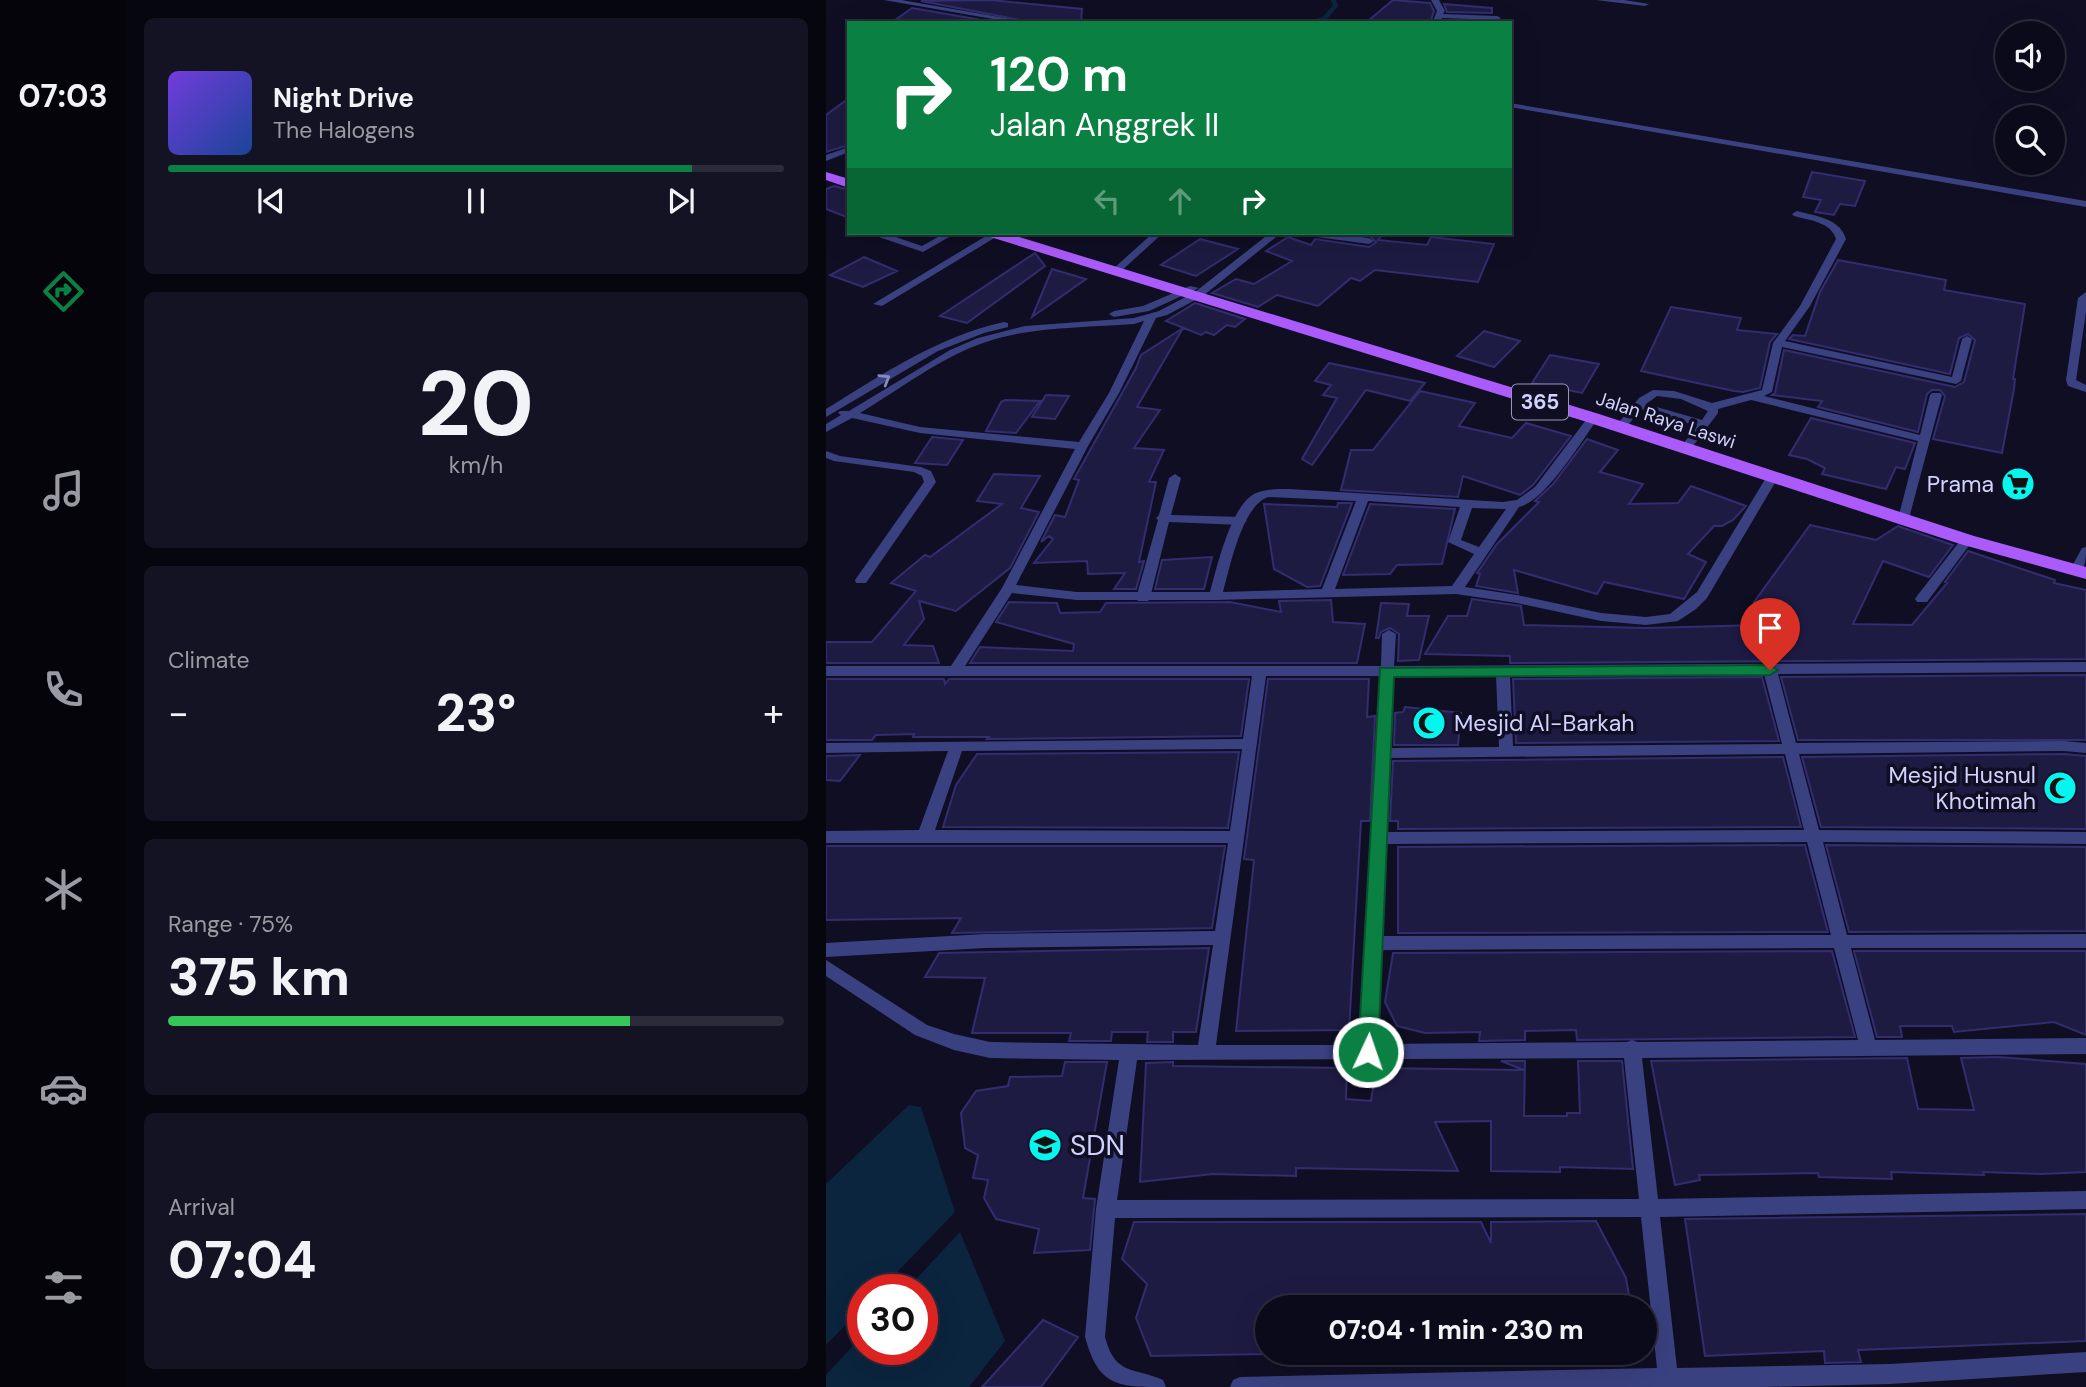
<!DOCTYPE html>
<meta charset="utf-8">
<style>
body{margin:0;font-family:"DM Sans",sans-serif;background:#141323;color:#f1f3f6;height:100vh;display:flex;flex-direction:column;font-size:26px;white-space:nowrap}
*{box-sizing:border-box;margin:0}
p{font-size:23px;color:#9a9aa2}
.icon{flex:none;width:38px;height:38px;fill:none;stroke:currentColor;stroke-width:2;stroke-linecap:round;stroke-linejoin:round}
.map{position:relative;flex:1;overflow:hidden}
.side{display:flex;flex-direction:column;gap:18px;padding:18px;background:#06060e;width:700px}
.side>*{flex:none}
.guide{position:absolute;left:21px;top:21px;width:665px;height:214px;border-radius:0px;box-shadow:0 7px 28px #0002,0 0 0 2px #2b2b39;background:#0b8043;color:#fff;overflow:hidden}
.tools{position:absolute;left:1169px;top:21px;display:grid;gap:14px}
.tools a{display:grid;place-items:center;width:70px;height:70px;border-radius:50%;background:#0b0a1a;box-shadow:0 7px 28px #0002,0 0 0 2px #2b2b39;font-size:35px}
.speed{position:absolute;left:21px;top:1274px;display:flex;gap:14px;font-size:35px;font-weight:700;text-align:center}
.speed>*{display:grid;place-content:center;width:91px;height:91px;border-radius:50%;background:#0b0a1a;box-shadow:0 7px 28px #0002,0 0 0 2px #2b2b39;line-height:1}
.speed .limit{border:10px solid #d22;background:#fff;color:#111}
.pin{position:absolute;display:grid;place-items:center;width:60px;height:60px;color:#fff;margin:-72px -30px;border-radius:50% 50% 50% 0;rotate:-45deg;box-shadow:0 0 7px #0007}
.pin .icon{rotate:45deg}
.me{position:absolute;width:77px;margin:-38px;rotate:3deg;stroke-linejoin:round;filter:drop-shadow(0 0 5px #0008)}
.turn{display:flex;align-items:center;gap:24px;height:147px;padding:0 28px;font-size:32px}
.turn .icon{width:91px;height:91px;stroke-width:2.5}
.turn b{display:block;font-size:49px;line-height:60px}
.lanes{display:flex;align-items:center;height:66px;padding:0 28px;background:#0003;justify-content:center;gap:35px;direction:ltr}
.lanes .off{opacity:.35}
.big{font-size:52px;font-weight:800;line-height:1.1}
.side .card{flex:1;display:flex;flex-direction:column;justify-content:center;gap:10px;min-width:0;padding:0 24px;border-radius:10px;background:#141323}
.side .dial{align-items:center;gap:0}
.dial b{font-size:91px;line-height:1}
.song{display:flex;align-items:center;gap:21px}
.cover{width:84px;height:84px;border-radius:10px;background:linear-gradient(135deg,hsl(260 70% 55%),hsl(220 70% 35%))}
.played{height:7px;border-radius:4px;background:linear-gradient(90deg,#0b8043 85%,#2b2b39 85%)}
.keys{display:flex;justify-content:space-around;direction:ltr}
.heat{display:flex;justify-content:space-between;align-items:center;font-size:38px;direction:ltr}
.charge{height:10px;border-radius:5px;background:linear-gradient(90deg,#34c759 75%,#2b2b39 0)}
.trip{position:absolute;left:429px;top:1295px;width:402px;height:70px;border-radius:35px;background:#0b0a1a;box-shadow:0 7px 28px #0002,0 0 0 2px #2b2b39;font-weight:800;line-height:70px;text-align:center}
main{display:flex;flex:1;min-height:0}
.dock{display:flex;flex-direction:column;width:126px;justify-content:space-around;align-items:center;background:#04040a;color:#9a9aa2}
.dock .icon{width:49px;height:49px}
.dock .on{color:#0b8043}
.dock b{font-size:32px;color:#f1f3f6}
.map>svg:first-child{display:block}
.water{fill:#0b253f}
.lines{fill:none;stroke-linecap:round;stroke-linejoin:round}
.stream{stroke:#0b253f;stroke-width:4.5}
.building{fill:#1e1b43;stroke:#322d6f;stroke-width:2}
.lane{fill:#3a4181;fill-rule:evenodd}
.street{fill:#3a4181;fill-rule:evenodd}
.primary{fill:#ab5bfb;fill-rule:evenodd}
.oneway{stroke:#868ac0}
.route{fill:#0b8043;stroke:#07532c;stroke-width:2}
.labels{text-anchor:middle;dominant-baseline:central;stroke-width:7;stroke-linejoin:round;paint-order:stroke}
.far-street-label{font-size:19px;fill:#d1d2fe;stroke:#0f0e23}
.shield{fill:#0f0e23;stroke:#9797bc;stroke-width:2}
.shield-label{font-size:21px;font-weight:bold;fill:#d1d2fe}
.poi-label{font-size:23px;fill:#d1d2fe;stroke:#0f0e23;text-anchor:end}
.near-poi-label{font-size:28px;fill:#d1d2fe;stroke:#0f0e23;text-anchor:start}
</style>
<main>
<nav class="dock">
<b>07:03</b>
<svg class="icon on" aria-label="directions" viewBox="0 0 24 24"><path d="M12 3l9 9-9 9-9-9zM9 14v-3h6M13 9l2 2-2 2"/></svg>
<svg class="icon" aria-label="music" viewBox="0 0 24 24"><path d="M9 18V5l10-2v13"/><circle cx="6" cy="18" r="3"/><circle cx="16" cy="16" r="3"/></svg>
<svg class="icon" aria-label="phone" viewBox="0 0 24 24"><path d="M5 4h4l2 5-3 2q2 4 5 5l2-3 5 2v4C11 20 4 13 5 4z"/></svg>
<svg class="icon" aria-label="climate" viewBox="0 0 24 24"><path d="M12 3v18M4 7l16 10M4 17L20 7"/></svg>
<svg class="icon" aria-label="car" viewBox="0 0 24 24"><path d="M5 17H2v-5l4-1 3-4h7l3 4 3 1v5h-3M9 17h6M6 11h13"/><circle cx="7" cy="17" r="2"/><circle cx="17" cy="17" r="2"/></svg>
<svg class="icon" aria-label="filters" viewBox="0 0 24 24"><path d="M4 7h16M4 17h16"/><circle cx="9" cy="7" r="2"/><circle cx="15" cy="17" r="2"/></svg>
</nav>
<section class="side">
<div class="card">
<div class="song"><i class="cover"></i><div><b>Night Drive</b><p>The Halogens</p></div></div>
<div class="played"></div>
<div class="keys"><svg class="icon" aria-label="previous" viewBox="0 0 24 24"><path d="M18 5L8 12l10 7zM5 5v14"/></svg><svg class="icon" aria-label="pause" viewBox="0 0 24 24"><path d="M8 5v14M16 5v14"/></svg><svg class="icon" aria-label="next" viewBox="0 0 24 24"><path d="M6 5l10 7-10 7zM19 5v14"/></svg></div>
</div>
<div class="card dial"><b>20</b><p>km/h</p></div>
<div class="card"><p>Climate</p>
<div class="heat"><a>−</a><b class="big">23°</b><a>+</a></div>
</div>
<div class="card"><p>Range · 75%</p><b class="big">375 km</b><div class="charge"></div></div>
<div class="card"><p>Arrival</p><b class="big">07:04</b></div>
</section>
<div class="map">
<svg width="1260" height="1387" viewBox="0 0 1260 1387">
<rect width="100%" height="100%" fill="#0f0e23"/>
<path class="water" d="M83 1105 95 1107 129 1212 54 1290H37V1307L0 1345V1184Z
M134 1232 179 1341 143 1387H0V1375L37 1335V1349H96V1290H80Z"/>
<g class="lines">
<path class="stream" d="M484 23 498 19 510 5 507 0"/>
</g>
<path class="building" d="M164 0 256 9 255 23H210L95 1Z
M567 0 604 3 608 11 604 23H561L562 20H543Z
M618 4 666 8V13L621 12Z
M86 8 173 23H65Z
M23 98V145L0 152V115Z
M986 172 1039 181 1029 206 1014 204 1008 215 989 212 995 200 977 197Z
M8 186 23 190V218L0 209V189Z
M522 233H557L552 240 601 245 605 237 668 244 652 282 549 270 534 281 525 278 492 306 451 295 432 307 386 293 410 279 428 284 466 261 440 251 462 237 485 245 489 239 543 247 550 242 543 235Z
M374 239 412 249 370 276 335 265Z
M209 253 219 266 141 323 114 316Z
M38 257 71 271 37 287 4 275Z
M1012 260 1120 280 1118 290 1199 304 1187 379H1189L1188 389 1176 453 1107 439 1119 396 1114 390H1106L1101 394 1092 432 992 407 996 401 946 395 949 393 958 350 1129 387 1138 382 1149 340 1142 334 1133 338 1124 374 963 339 967 335 979 336 994 292Z
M226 269 260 279 206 317Z
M369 303 419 319 409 327 401 325 388 335 380 332 375 335 340 321Z
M845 307 915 318 911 330 951 334 944 342 934 388 917 392 908 391 815 371Z
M357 328 311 407 334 410 308 448 338 450 323 482H330L313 562 318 561 310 589H288L299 573 262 574 261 561 208 563 227 539 223 536 215 542 229 515 239 517 253 480 248 479 310 368 315 355Z
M658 331 694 341 668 367 631 356Z
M724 355 773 364 756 393 706 383Z
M503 363 599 383 584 401 540 390 486 465 476 459 511 398 497 395 505 385 489 381Z
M594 391 649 403 633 426 686 438 700 423 745 436 707 485 694 495 637 476 632 497 515 490 525 450H547Z
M220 395 243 396 229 419 206 417Z
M179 400 214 401 190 433 160 431 175 402Z
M985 418 1089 443 1079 469 1070 467 1060 489 996 474 999 468 981 459 963 455Z
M106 437 137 440 121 465 89 463Z
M761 439 792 450 774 472 817 484 803 504 852 503 865 486 920 506 907 520 896 526H888L862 554 880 562 858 599 778 582 771 594 688 570 692 593 650 586 654 574 651 573 671 544 713 502 709 501 727 484Z
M168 474 214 476 195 508 213 512 184 568 130 611 93 601 98 619 78 645 107 646 113 663H0V642H46L90 591 65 583 99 555 104 557 176 504 151 501Z
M512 503H526L494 586 481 587 448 569 438 504 511 507Z
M544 504 629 509 616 564 571 565 564 574 517 575Z
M984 525 1050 540 1072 526 1127 545 1103 577 1057 561 1027 624 1086 625 1121 583 1119 582 1142 551 1229 580 1228 583 1260 590V659L684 663V656L599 654 622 616H641L646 599 695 606 698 625 820 628 974 624 928 602Z
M386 557 378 589H329L336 560Z
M505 600 507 622 539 624 531 663H144L154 647 247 651 248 644 170 622 183 602 231 603 234 613 274 612 280 603 404 602 455 612 453 601Z
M555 603 583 604 581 616H603L593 660 572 661 573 634 564 628 555 632 553 638H550Z
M1260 675V740H972L955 677Z
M936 677 953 741 690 743 687 679Z
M0 679H118L119 684 123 679H423L415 736 161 739 163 737H87L88 734 50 735 46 740H0Z
M442 679H543L541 717 549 716 544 821H535L523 1030 410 1031 428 860 418 859Z
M579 707 635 713 632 745H568L569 713 577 712Z
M413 752 402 828 117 827 130 785 151 754Z
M1238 754 1260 756V829L995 827 976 757Z
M34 755 14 781 0 780V756Z
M957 757 975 827 572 829V821H564L567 761Z
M979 845 1002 932 572 933V847Z
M1000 845 1260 847V931L1023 932Z
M0 846H399L386 928 126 933 135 918 0 920Z
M383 948 370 1032H347V1042H321L322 1032H286L285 1041H243L245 1033H146L159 978 99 977 113 953Z
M1006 951 1029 1037 751 1040 750 1030 699 1031V1040L653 1041 654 1032 599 1033 571 1026 559 1002 567 953Z
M1028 951H1260V1035L1228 1022 1128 1032 1126 1026H1074L1076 1037H1051Z
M1172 1057 1260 1064V1172L1216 1174 1157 1172 1158 1175 1065 1172 1066 1179 993 1177 992 1173 873 1175 874 1180 849 1185 825 1061 1081 1058 1092 1109 1148 1110 1135 1058Z
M675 1061H699L698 1116H741V1113H754L752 1061H796L807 1169 734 1167V1172L665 1171V1121L609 1122 632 1171 470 1168V1176L387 1174 314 1182 320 1063 347 1062V1066L521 1068 520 1099 545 1101 550 1068 698 1070Z
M239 1062H281L257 1198 269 1199 264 1250 208 1253 213 1229 170 1219 158 1198 162 1180 147 1178 152 1155 139 1148 135 1113 150 1091 182 1086 184 1077 236 1076Z
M1260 1214V1341L1032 1350 1035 1362 999 1363 998 1351 879 1356 859 1219Z
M770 1221 800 1278 805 1307H441V1354L325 1356 310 1318 321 1284 296 1259 308 1222H655L665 1243V1222Z
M217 1320 252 1337 215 1387H156Z"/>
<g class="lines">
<path class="lane" d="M971 211C989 216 1014 218 1020 239L984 306 959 341 1126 377 1136 339 1141 336 1146 339 1135 381 1130 384 956 347 946 392 938 396 1094 435 1104 395 1106 393H1114L1116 395 1082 522 1078 523 1072 519 1092 441 925 400 892 409V413L864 450 860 451 854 448 871 426 815 409 799 429 795 430 789 427 813 398 827 390 848 391 886 403 936 390 947 343 974 306 1010 239C1005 222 983 220 968 216L966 214ZM831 396 855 399 882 411 876 420 820 404Z
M49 233H58L96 246 119 233H130L97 252 50 236Z
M349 474 355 478 345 515 415 517 421 521 415 525 343 522 324 598 322 601H312L310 598 332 520 330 518 333 515 343 478Z
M1141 536 1147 540 1145 543 1101 602H1091L1089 599 1091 596 1137 537Z"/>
<path class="street" d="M58 0H75L208 23H190Z
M605 0H613L619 11 617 14 671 16 675 18 671 20 616 18 614 23H606L611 11Z
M770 0H798L823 4 819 6Z
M684 103 1260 201V207L684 107Z
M23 147V152L0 161V155Z
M165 233 175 234 56 306 47 304Z
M327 233H337L293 273H287V269Z
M444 233H455L377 296 341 315 330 318 293 393 262 446 190 585 251 592H384C391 567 405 504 430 493 440 489 452 489 463 489L677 502 691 500 709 487 763 416H771V420C755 442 719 501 693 507L639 587 691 595 775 613 820 617 844 614 871 592 941 476 943 473H951L953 476 881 598 870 609 852 621 820 625 775 621 691 603 630 594 389 600H251L186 593 139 666H555L556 634 563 630 570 634 568 666 1260 662V672L952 674 970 743 1238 741 1260 743V753L1238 751 973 754 993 830 1260 832V844L997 842 1021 935 1260 934V948H1025L1049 1040 1260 1038V1054L816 1058 832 1199 1260 1191V1209L834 1217 851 1368 1064 1364 1260 1352V1372L1064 1384 936 1387H404L407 1380 414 1377 831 1368 815 1217 289 1218 279 1337C289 1376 308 1367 337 1380L340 1387C291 1387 273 1387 259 1337L270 1209 293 1060 164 1058 128 1050 89 1035 0 976V960L101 1025 128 1034 164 1042 372 1045 387 945 159 948 0 957V943L159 934 389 931 402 843H0V831L93 830 122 751 0 753V743L417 739 426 676H0V666H125L176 588 249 449 94 433 26 418 0 432V424L15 415 12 413 14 411H23L124 350 152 338 199 326 308 318 333 311 369 292ZM318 321 283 393 253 442 94 427 34 413C74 389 115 357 160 342 207 326 259 328 308 324ZM442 497 530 501 496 589 397 592C404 567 416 506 442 497ZM542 501 634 507 622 542 648 554 626 586 509 589ZM646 508 680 509 653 547 635 540ZM938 674 956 744 687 746 684 676ZM440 676H554L534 1045H390ZM568 676H670L673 747 565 748ZM416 749 404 831 109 830 136 751ZM959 754 978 830 561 832 564 758ZM981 842 1005 935 556 936 560 844ZM1008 948 1032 1040 811 1042 806 1040 801 1042 551 1044 555 950ZM798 1058 813 1199 291 1200 311 1060Z
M478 233H502L543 238 548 241 543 244 483 236Z
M364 286 373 288 323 311 288 317 283 314 288 311 317 306Z
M1260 292V312L1250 380 1260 385V392L1242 386 1240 380 1252 298Z
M178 322 182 323V327L158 333 112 351 0 417V409C57 374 111 337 178 322Z
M0 451 14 456 95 467 105 471 110 482 40 583H30L29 580 98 482 96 476 88 472 8 461 0 458Z
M1260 547C1260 557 1260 571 1250 574L1245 573 1244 570 1256 548Z"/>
<path class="primary" d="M0 172 23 179V188L0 180Z
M159 233H180L773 414 1148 536 1260 567V579L1134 544 761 422 161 236Z"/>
</g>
<defs><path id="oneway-chevron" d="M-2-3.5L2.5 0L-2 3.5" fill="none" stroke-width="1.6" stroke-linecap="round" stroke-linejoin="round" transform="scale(1.75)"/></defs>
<use class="oneway" href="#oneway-chevron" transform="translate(59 379) rotate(-31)"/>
<path class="route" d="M944 665 952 670 944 675 568 677 552 1052 549 1058 542 1060 535 1058 532 1052 554 668Z"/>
<defs>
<symbol id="supermarket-disc" viewBox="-11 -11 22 22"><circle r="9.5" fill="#05f6ef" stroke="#0f0e23"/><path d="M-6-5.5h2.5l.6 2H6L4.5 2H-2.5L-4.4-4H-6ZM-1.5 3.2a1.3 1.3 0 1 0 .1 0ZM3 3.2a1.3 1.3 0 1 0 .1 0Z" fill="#111"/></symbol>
<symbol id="mosque-disc" viewBox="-11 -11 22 22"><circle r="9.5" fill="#05f6ef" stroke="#0f0e23"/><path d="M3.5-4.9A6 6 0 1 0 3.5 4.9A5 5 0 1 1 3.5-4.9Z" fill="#111"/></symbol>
<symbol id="school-disc" viewBox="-11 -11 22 22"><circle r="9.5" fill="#05f6ef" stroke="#0f0e23"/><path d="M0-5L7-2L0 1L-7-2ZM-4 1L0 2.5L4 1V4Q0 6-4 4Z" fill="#111"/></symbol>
</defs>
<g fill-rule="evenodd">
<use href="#supermarket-disc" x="1173" y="465" width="38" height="38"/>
<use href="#mosque-disc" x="584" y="704" width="38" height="38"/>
<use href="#mosque-disc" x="1215" y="769" width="38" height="38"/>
<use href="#school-disc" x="200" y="1126" width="38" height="38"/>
</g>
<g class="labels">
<g class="far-street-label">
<text transform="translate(840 420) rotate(18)">Jalan Raya Laswi</text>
</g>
<rect class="shield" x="686" y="384.5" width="56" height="35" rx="5"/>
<g class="shield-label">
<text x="714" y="402">365</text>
</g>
<g class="poi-label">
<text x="1168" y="484">Prama</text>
<text x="628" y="723" text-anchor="start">Mesjid Al-Barkah</text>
<text x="1210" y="775">Mesjid Husnul<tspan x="1210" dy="26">Khotimah</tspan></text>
</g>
<g class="near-poi-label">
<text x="244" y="1145">SDN</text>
</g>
</g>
</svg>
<div class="tools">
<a><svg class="icon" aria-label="sound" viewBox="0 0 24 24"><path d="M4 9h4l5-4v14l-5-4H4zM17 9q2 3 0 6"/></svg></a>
<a><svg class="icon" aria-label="search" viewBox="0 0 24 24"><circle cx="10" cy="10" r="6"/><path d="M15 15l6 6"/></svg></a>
</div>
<div class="speed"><div class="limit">30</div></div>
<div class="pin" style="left:944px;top:670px;background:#d93025"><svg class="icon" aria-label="arrive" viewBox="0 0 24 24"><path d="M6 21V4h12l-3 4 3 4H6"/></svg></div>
<svg class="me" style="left:542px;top:1052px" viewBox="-20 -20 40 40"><circle r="17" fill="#0b8043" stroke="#fff" stroke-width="3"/><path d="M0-11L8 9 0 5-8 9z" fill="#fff"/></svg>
<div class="trip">07:04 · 1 min · 230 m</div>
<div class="guide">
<div class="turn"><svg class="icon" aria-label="right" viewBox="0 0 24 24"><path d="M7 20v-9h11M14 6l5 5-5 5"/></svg><div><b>120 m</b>Jalan Anggrek II</div></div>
<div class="lanes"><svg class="icon off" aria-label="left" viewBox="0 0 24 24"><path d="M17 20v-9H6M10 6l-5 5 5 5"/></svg><svg class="icon off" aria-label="ahead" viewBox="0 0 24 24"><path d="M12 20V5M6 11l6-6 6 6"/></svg><svg class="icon" aria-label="right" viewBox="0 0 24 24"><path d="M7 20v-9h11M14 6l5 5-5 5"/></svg></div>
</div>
</div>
</main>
